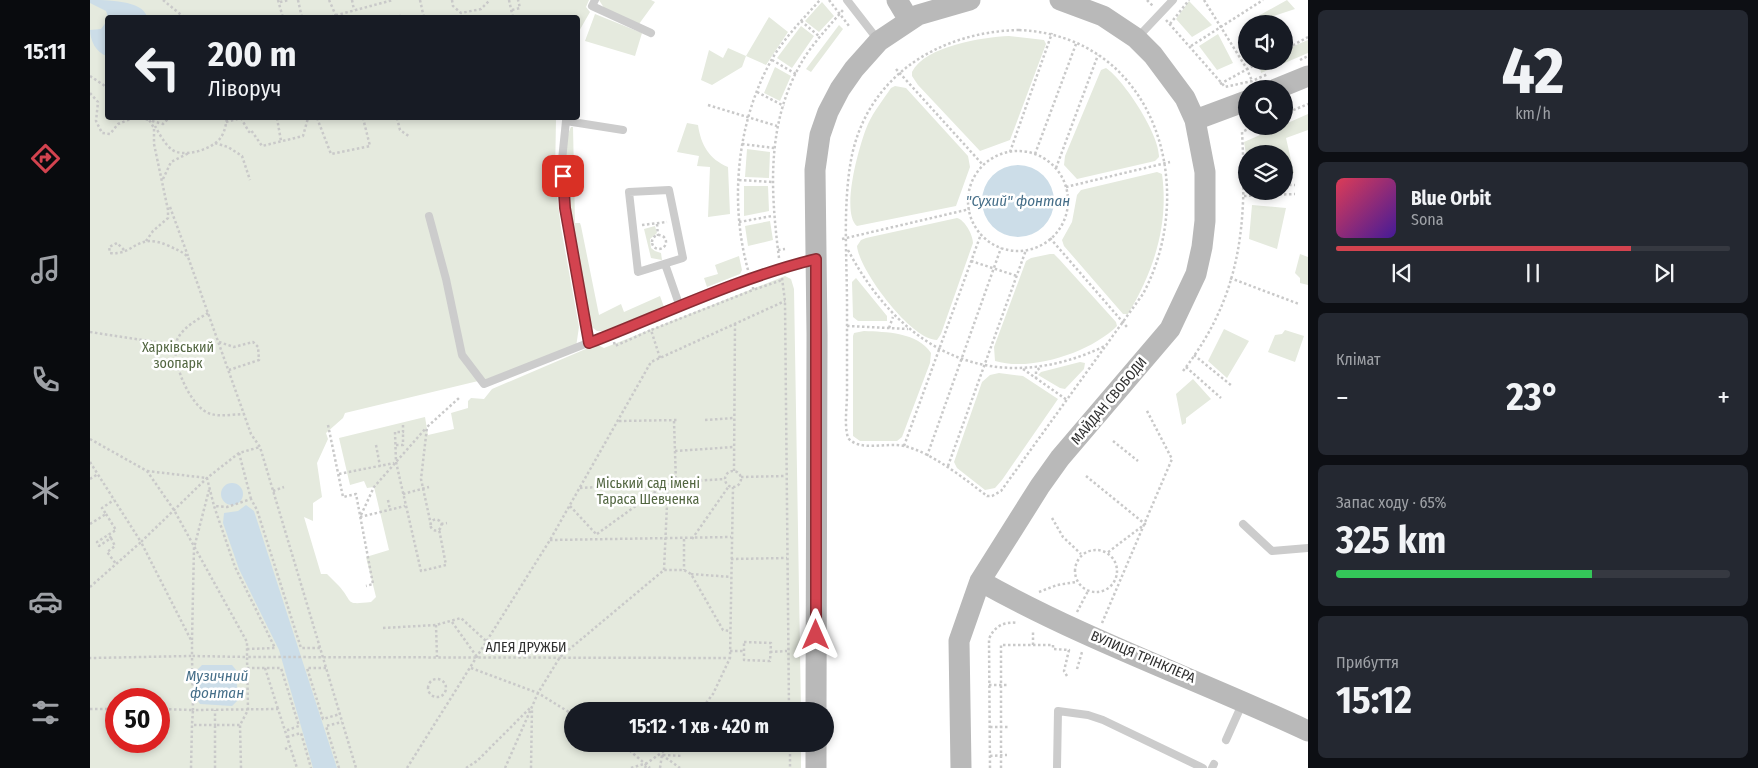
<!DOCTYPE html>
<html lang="uk">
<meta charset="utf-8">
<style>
body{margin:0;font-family:"Fira Sans Condensed",sans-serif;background:#242831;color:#f1f3f6;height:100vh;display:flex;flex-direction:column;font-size:19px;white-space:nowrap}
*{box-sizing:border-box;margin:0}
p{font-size:16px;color:#9ea1a6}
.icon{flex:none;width:28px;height:28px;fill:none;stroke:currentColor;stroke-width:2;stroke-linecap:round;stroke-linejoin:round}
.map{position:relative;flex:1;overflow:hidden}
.side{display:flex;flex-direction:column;gap:10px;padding:10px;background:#0d0f14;width:450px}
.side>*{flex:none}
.banner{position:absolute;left:15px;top:15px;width:475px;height:105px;border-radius:5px;box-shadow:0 2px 8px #0003;background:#171b24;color:#f1f3f6;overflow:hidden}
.tools{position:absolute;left:1148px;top:15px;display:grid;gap:10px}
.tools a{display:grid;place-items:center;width:55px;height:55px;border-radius:50%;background:#171b24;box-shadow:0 2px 8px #0003;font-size:25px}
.speed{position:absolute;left:15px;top:688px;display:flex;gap:10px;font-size:25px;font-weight:700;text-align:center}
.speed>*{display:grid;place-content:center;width:65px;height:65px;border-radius:50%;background:#171b24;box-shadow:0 2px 8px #0003;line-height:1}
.speed .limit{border:8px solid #d22;background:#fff;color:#111}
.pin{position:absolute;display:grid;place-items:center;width:42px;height:42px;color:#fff;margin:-21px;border-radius:10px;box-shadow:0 2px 8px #0006}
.me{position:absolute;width:55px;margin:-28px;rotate:0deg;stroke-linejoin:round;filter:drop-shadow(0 0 4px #0008)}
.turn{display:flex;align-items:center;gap:18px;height:105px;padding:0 20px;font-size:22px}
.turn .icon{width:65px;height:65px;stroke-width:2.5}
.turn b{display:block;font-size:35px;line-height:42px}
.big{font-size:38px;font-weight:700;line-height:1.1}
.side .tile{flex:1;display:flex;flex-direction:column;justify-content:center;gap:8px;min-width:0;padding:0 18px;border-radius:8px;background:#242831}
.side .dial{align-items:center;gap:0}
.dial b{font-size:65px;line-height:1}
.song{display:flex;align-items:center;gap:15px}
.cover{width:60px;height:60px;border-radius:8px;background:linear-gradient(135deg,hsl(350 70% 55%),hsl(260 70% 35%))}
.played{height:5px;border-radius:2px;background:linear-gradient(90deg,#d3434f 75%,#363941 75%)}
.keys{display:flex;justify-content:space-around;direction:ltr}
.heat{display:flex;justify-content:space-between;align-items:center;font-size:28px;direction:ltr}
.charge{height:8px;border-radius:4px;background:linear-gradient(90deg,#34c759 65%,#363941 0)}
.trip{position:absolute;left:474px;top:702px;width:270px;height:50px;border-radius:25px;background:#171b24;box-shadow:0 2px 8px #0003;font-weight:700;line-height:50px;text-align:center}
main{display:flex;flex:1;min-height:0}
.tabs{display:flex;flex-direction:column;width:90px;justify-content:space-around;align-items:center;background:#090b0e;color:#9ea1a6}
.tabs .icon{width:35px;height:35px}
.tabs .selected{color:#d3434f}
.tabs b{font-size:22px;color:#f1f3f6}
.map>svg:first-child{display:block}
.green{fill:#e5eade;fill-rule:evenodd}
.water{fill:#ccdde8}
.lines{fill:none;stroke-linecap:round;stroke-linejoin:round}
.path{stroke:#c9c9c9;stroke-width:2.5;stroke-dasharray:2.5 2.5;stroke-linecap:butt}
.lane{stroke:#ccc;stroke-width:8}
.secondary{stroke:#b9b9b9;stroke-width:21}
.route-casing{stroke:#892c33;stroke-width:12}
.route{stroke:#d3434f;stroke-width:9}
.labels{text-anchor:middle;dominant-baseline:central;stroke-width:5;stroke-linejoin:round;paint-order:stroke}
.park-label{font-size:14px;fill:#526641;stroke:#fff}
.street-label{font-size:14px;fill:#2f2f2f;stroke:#fff}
.water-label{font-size:15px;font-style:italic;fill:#456e88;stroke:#fff}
</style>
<main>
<nav class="tabs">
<b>15:11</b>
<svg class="icon selected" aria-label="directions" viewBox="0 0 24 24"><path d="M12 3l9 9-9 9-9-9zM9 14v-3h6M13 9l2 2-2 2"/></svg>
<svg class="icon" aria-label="music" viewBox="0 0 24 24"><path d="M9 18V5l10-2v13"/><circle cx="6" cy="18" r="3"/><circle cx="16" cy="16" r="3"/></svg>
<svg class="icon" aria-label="phone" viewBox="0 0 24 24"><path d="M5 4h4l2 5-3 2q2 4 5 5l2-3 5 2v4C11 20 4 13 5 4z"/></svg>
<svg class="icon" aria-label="climate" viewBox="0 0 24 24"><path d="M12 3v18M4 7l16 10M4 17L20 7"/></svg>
<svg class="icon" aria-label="car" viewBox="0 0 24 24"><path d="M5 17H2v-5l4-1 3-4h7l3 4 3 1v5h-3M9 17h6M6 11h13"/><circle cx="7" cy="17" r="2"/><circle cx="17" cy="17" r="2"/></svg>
<svg class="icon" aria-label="filters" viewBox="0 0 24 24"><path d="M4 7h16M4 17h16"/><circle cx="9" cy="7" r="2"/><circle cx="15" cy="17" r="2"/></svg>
</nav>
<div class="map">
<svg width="1218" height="768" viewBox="0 0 1218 768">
<rect width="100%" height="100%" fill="#fff"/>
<path class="green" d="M0 0H499L496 7 500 12 488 33V18H18V118H466L465 179 471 228 489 327 486 347 409 376 255 413 253 418 236 433 238 439 227 463 232 497 223 503V521L214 517 231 574H237C241 578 245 582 249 586 264 603 254 605 281 602L286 597 276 557 299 550 284 487 277 488 274 481 260 485 249 438 335 417 338 435 364 429 361 413 378 408V401L381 398 394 399 402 389 498 348 508 345 514 348 695 276 701 279 704 289 711 711H482V744H711V768H0ZM26 699H69V741H26Z
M509 0H561L565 2 549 24 514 8Z
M1197 0 1205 9 1178 18 1180 24H1156V27L1154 24Z
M1099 1 1122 25 1102 37 1086 19Z
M732 2 744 16 729 32 715 21Z
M505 14 552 33 545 56 495 41Z
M679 17 698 32 676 65 656 56 652 67 622 85 611 80 619 50 633 58 638 48 656 56Z
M749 25 753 29 721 72 716 69Z
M711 26 724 36 702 68 687 58Z
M1128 34 1143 63 1127 70 1109 46Z
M919 36 954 40 956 44 920 140 890 151 828 85 822 76V72C835 46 893 37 919 36Z
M1218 40V53L1171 73 1169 61H1194V50Z
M685 67 701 76 690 101 674 93Z
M1016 68C1034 80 1070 135 1069 157L1065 161 987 179 974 165 975 156 1011 70Z
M805 86 816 88 878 156 880 167 866 206 767 226C750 212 770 142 778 124 784 111 793 100 801 88Z
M1218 114V130L1196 138 1204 173 1194 175V154H1156L1154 142Z
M597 123 608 125C611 145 619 159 638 167L640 214 618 217 620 167 607 166 609 156 587 152Z
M481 127H483L485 223H490L491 226 509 315 531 304 534 312 570 296 574 307 513 331H507L499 325C489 281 461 166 481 127Z
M657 149 680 152 679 178 655 177Z
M1067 172 1072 174C1079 224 1064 271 1038 314H1033L974 246 972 240 982 222 987 195 991 190Z
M654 186H678L679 211 654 216Z
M1162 205 1196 208 1187 249 1159 239Z
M867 218C875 220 883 235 883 243L851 334 847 340C821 340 769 270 767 246L771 240 776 238Z
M680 221 683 240 658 246 655 226Z
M565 226 567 233 560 239 561 248 565 251 571 253 572 260 561 258 554 229Z
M960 254H964L969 259 1026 322 1027 326C1001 352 942 372 905 361L904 347 936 261 941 258Z
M1210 254 1218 257V285L1210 283V278L1205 273Z
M649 256 652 270 650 274 617 287 614 278 628 274 625 265Z
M766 278 797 316V321H768L763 317 762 282Z
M1134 329 1159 341 1137 378 1118 361Z
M1195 330 1214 336 1205 362 1178 352 1185 335 1192 334Z
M774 331C796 332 827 332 841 353L840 363 812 437 807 441H770L763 436V336L764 333Z
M990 362 995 363 994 369 975 389 970 388 948 375 951 372Z
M909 373 933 376 968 399 912 480 905 488 895 490 867 468 864 462 892 382 900 375Z
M1103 379 1121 399 1096 418V423L1092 425 1086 394Z"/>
<path class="water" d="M0 0C16 0 53 0 57 17H18L16 11 0 3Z
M17 21V56C6 53 0 40 0 30L11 29Z
M892 201a36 36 0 1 1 72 0a36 36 0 1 1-72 0Z
M131 494a11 11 0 1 1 22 0a11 11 0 1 1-22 0Z
M156 505 164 511 247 768H223L189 650 149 569 133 523 134 513 148 511Z
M112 665H142L146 670 148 700 142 706 110 704 108 701 107 670Z"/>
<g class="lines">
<path class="path" d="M73 0 95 18
M188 0 193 18
M208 0 212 18
M239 0 247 18
M262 0 264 10
M330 0 334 18
M362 0 363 6 371 13 391 9 400 0
M419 0 423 18
M739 0 759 26
M1057 0 1064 7
M1114 0 1157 69 1162 81
M190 2 199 0
M422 10 430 8 428 0
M236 18 303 0
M305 18 310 16 315 18
M325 18H327
M1076 20 1135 87 1162 81 1178 74
M711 21 730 37
M1080 24 1099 0
M929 30C1065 36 1110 187 1053 294L911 491 902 496H897C875 479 841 452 814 446 797 442 770 452 758 438 754 424 757 408 757 393 757 364 757 335 757 306 757 260 753 212 760 166 773 79 846 32 929 30Z
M1101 46 1173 0
M1194 50 1218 37
M682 60 706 74
M1210 60 1218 56
M806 69 893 165
M0 76 18 88
M1130 84 1172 61
M667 92 694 106
M0 93 8 102 6 121 12 133 20 134 28 124 43 118
M618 105 687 126
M1194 114 1218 104
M51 118 59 120
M151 118 159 132 161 130 172 146 213 136 218 118
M187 118 191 141
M227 118 241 154 280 146 273 118
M307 118 310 130 320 137
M62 121 73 124 79 118
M136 122 151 118
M65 126C69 133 74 143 81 149 93 159 124 149 131 137 135 132 136 123 137 118
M125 143 138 147 152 156 160 180
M652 144 684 148
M878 201a50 50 0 1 1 100 0a50 50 0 1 1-100 0Z
M920 152 962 33
M945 154 986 44
M966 168 1008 55
M73 179 81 162 99 153
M649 180 682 182
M1194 185H1205
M976 187 1080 162
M1154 196 1205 194
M80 207 98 256
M649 222 682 216
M567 224 568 236
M552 225 577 222
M562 242a7 7 0 1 1 14 0a7 7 0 1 1-14 0Z
M960 238 1037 327
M752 239 880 209
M56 241 63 231 78 218V210L64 144V128L58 118
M34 250 27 243 19 247 20 253C44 256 46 232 77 245 85 249 92 251 98 257L161 434 170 447 266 768
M688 250 695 249
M758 250C813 354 906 399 1017 345
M689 258C680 187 676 118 716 55 727 39 740 25 753 10
M881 261 927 276
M658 270C639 201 647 121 682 59 695 37 713 19 730 0
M692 278 695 301 699 711
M1140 278 1209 304
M663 287V290L692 280
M118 313C108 319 94 327 88 338 78 356 100 409 121 414 131 417 145 414 156 414
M757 326 818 329
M799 328 803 317
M0 332 85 345
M129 342 144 347 163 342 168 347 169 360 139 370
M524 342 525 346 561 330
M1104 355 1142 386
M570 358 561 330 663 290
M1096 367 1131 398
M933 369 977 400
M1093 371C1152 295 1157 224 1152 132L1165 126
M946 379V371L951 367
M615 420 644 418
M529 421 589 420
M584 421 586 483
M238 425 253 497 266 494 283 584 276 586
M313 425V432H305L306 462 331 571 356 565 349 529
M0 439 57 471 84 510 157 642V657L640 658
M1023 441 1048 461
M286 445 290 466
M306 445H313V432
M814 446 891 234
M585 451 644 447
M149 453 161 499
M837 456 911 248
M0 462 51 542 117 478 149 453 170 447
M858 466 936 250
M57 471 117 478 124 506
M644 471 645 323
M635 479a8 8 0 1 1 16 0a8 8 0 1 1-16 0Z
M249 474 304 463
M996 476 1055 524 1017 553
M651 477 695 476
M0 479 8 474
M490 488 635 479
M183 491 194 487
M313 494 339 487
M298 500 300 510
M480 506 506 534
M16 514 26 530 7 542 9 546 21 538 18 534
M271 515 284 487 336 428
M270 517 315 506
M962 518 973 537 991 554
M340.5 525a5.5 5.5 0 1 1 11 0a5.5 5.5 0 1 1-11 0Z
M0 524 16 514 12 508 24 500
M351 524 357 523
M341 525 331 479 337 427 369 398
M507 534 576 484
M21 538 25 546 17 552 26 564
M594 539V570
M602 539 639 486
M460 540 641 537
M985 571a21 21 0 1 1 42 0a21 21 0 1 1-42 0Z
M641 559 697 558
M574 570 578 483
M601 574 641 577
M0 587 51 542 102 642V656L0 658
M949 592 967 585 986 582
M987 612 998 591
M362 622 387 657
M1012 623 1082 459 1056 409
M346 625 347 657
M293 628 346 625 371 618 396 641
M102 640 104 548 119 490
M654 642 681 643 680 661 654 660Z
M943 645V630
M157 649 185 648 145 567 124 506 137 507 161 499 167 510 211 648H230
M640 651H654
M680 652 697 651
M157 668H191L209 726 195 731
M175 668 188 709
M236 668H217L233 719 250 714
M381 668 448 693 482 714
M987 669 992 652
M338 688a9 9 0 1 1 18 0a9 9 0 1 1-18 0Z
M899 685H918
M0 709H26
M69 709 103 710 102 724
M610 711 623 694 640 658 643 487
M684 711 699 707
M900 727H918
M197 737 211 733 221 768
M532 744 560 768
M700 744V768
M195 749 200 747
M572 755 590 768
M573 755 593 756
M900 756 917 755
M101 768 102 725H125V710
M125 768V725H150
M151 768 150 725 158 710 157 657 102 656 103 710 188 709 207 768
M249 768 236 726 252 722
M317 768 460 540 561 362 695 301
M376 768 387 761 441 707
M415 768 448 693 470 657 574 570H594L601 574 633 630 640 631
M441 768 442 708
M541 768 557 763 584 744
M555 768 557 763
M570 768 572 755
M900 768 899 639C904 626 915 621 928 623
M911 768V645H963V649L979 650 974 671 977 676"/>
<path class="lane" d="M505 0 502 6 561 33
M757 0 788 40
M1048 37 1083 0
M579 190 593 258 548 272 539 192Z
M339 216 356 279 372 355 394 384 660 279 690 268 724 260
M575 264 590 307
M499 343 475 208 472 160 476 121 533 130
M1153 524 1182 551 1218 548
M1136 740 1153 702
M967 768 968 711 998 715 1013 720 1113 768
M1122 768 1124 764"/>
<path class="secondary" d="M807 0 819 20
M1186 89 1218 76
M1105 120 1156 101
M890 581C995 640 1109 680 1218 731
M726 711 727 335 725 170 730 135 738 112 750 89 764 69 789 41 828 15 880 0
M726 768V744
M871 768 869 641 890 581 950 486 970 458 1080 329 1106 274 1112 247 1115 221V172L1105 120 1095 98 1063 55 1046 38 1013 16 970 0"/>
</g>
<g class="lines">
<defs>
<path id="route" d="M473 176 475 208 499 343C574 314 648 278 726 259V635"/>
</defs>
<use href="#route" class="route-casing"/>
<use href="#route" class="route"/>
</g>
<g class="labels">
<g class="park-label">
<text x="88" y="347">Харківський<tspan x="88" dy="16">зоопарк</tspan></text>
<text x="558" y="483">Міський сад імені<tspan x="558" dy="16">Тараса Шевченка</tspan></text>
</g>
<g class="street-label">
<text transform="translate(1019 401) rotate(-50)">МАЙДАН СВОБОДИ</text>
<text x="436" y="647">АЛЕЯ ДРУЖБИ</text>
<text transform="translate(1053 657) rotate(23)">ВУЛИЦЯ ТРІНКЛЕРА</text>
</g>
<g class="water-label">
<text x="928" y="201">"Сухий" фонтан</text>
<text x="127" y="676">Музичний<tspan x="127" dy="17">фонтан</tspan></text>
</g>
</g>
</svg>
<div class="tools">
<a><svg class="icon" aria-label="sound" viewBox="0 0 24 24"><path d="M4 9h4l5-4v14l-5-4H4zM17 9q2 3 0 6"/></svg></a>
<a><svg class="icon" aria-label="search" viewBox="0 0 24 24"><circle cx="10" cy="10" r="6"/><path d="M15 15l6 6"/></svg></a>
<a><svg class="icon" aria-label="layers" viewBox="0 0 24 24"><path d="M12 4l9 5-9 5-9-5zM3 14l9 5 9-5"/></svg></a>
</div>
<div class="speed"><div class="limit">50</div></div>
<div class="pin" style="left:473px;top:176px;background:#d93025"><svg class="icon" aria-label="arrive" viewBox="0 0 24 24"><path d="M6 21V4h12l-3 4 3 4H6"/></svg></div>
<svg class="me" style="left:726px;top:635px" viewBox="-20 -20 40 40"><path d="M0-17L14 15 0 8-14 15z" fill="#d3434f" stroke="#fff" stroke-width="4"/></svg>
<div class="trip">15:12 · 1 хв · 420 m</div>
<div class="banner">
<div class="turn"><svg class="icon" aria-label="left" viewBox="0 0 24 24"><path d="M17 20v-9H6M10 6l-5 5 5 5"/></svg><div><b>200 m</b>Ліворуч</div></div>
</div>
</div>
<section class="side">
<div class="tile dial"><b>42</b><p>km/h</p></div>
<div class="tile">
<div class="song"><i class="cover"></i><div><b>Blue Orbit</b><p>Sona</p></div></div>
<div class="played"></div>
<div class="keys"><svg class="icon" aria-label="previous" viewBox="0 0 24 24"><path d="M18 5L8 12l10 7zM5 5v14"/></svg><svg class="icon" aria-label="pause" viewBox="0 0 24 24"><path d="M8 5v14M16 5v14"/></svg><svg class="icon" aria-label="next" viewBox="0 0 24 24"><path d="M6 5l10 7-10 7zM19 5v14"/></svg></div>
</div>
<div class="tile"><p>Клімат</p>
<div class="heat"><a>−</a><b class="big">23°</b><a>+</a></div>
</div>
<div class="tile"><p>Запас ходу · 65%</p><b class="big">325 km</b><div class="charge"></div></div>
<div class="tile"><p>Прибуття</p><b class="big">15:12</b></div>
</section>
</main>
